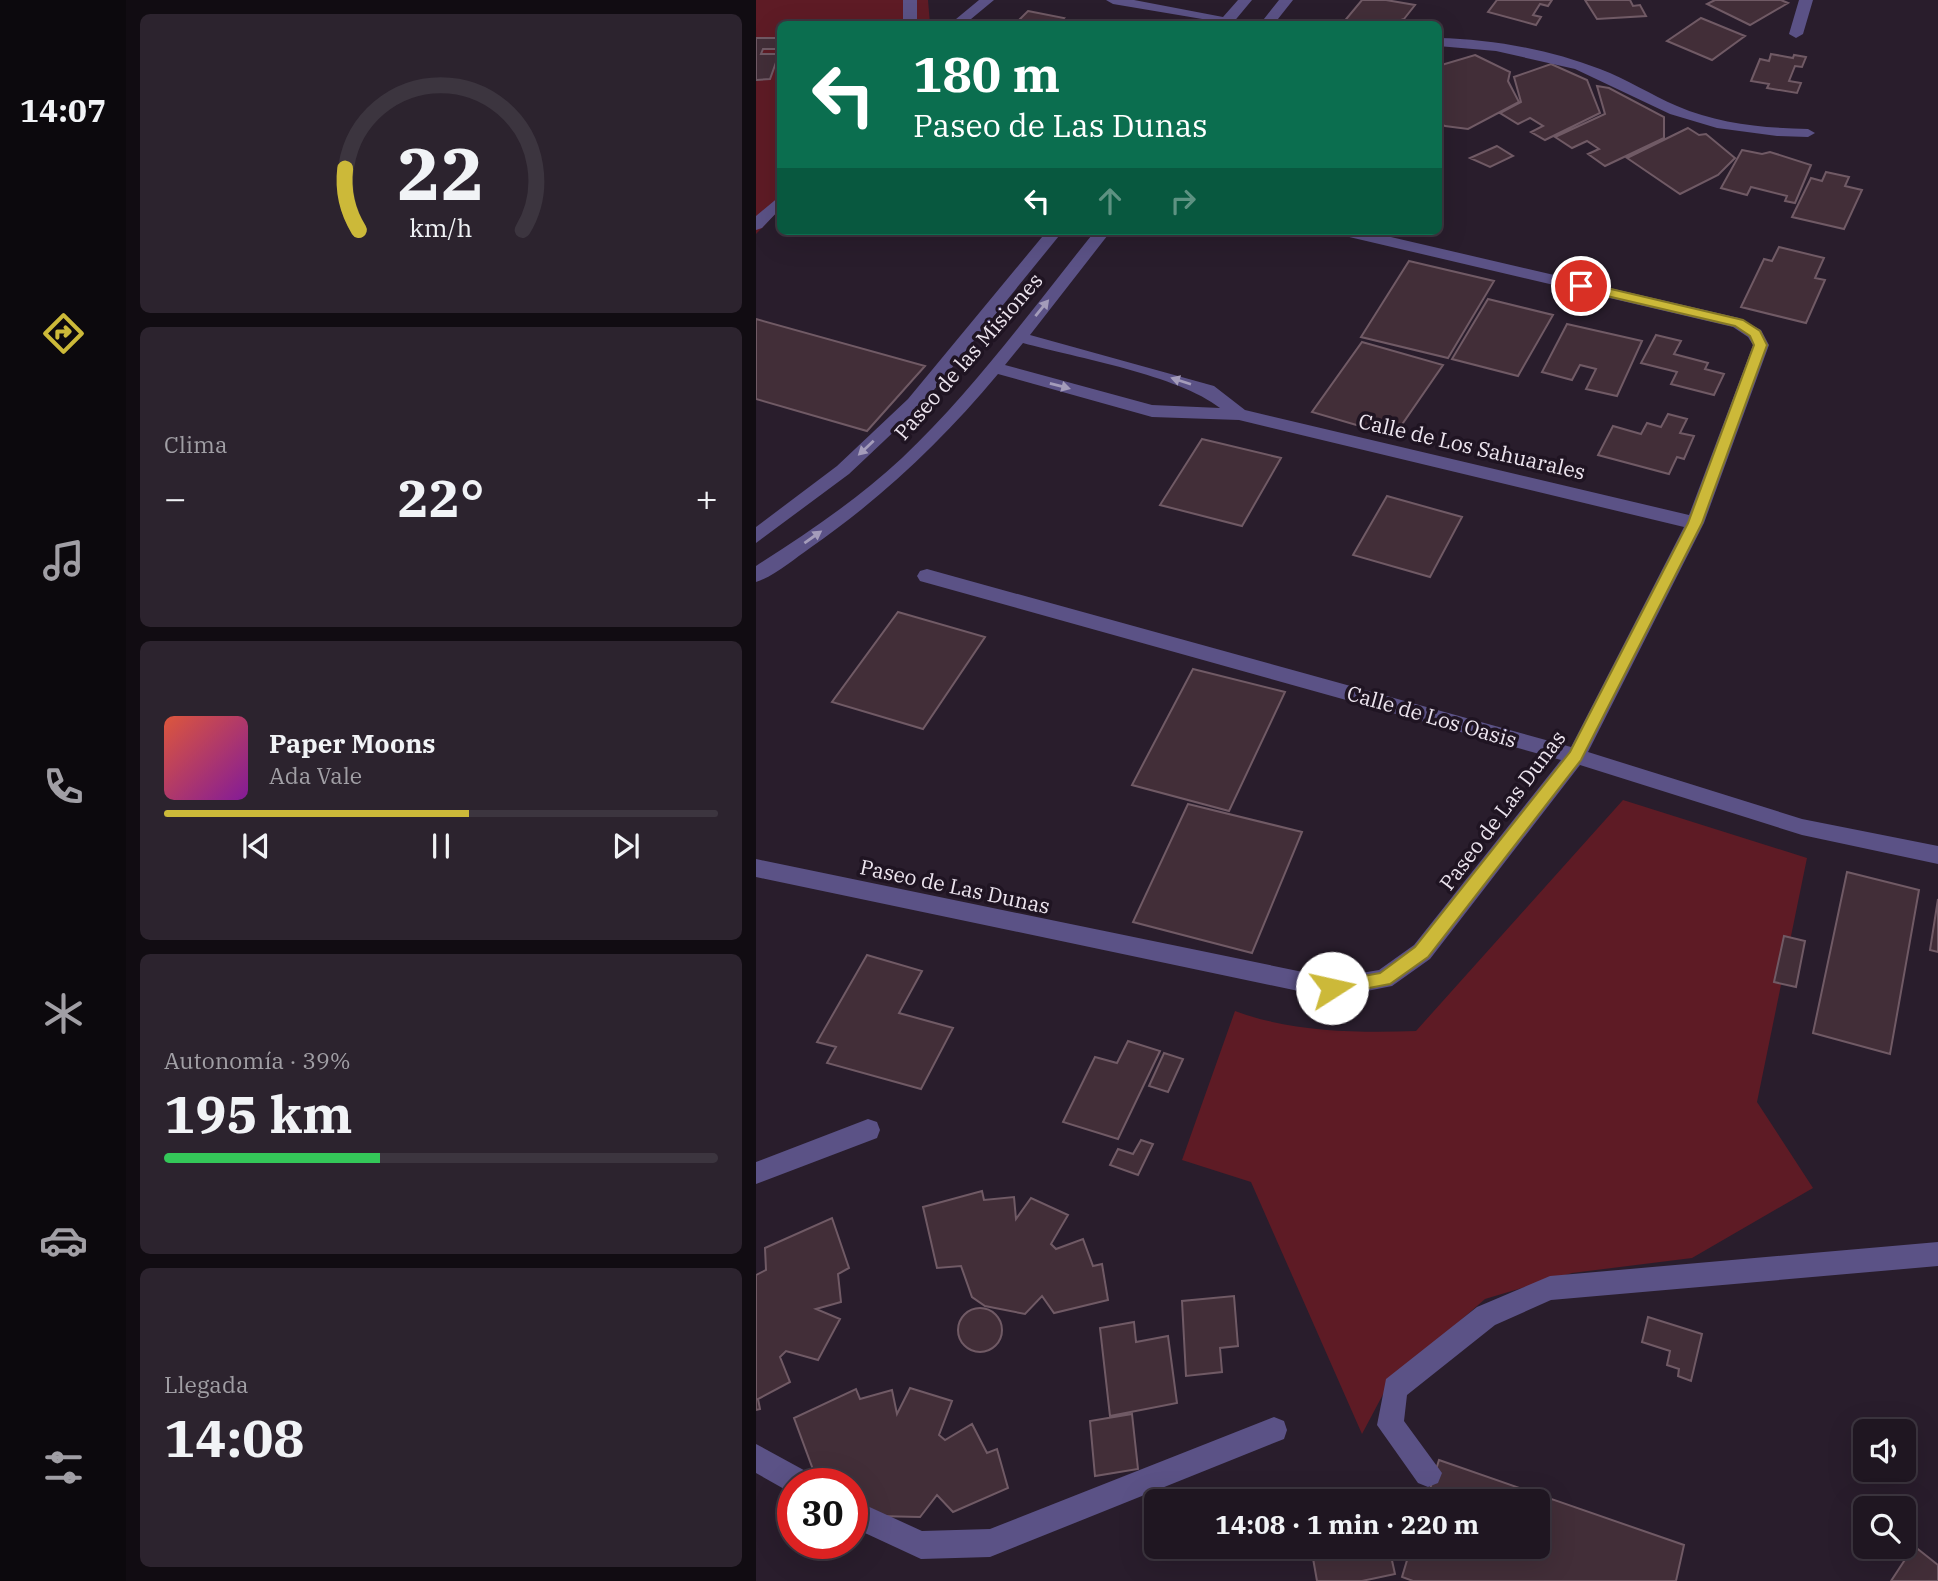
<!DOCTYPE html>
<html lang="es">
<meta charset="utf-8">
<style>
body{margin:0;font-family:"IBM Plex Serif",serif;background:#2c232e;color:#f1f3f6;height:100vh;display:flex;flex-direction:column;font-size:26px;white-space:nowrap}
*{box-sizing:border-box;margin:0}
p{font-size:23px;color:#a19fa5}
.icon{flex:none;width:38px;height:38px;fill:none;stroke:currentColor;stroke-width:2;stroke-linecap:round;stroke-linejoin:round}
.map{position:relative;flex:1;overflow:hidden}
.panel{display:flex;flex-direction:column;gap:14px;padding:14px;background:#110c12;width:630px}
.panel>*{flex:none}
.guide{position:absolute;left:21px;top:21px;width:665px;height:214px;border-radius:10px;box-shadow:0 7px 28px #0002,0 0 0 2px #3c353f;background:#0b6e4f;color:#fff;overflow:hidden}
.buttons{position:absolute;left:1097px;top:1419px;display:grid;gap:14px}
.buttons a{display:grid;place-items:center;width:63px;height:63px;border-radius:10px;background:#1f1621;box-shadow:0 7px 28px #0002,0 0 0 2px #3c353f;font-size:35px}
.speed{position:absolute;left:21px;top:1468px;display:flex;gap:14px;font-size:35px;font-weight:700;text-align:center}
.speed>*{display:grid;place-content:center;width:91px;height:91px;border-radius:50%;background:#1f1621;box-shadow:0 7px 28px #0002,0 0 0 2px #3c353f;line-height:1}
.speed .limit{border:10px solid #d22;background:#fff;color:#111}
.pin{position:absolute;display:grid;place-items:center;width:60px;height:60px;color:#fff;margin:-30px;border:4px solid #fff;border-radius:50%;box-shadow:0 2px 7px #0007}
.me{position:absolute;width:77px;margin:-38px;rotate:80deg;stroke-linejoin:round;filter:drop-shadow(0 0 5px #0008)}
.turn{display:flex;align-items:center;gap:24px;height:147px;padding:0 21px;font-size:32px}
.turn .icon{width:91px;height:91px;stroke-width:2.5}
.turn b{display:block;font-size:49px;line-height:60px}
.lanes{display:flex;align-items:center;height:66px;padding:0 21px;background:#0003;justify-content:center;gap:35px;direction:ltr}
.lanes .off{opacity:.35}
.big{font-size:52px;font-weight:800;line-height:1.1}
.panel .tile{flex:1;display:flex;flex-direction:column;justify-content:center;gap:10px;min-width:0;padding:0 24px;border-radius:10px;background:#2c232e}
.panel .dial{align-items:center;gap:0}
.dial svg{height:182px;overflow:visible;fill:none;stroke:#3c353f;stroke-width:7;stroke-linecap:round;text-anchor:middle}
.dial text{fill:#f1f3f6;stroke:none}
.song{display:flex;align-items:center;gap:21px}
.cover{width:84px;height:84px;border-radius:10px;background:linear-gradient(135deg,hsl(10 70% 55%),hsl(290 70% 35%))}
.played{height:7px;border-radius:4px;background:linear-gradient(90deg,#ccb939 55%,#3c353f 55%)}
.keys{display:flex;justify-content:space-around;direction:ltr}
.heat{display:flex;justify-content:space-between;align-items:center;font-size:38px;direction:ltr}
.charge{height:10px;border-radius:5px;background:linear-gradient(90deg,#34c759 39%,#3c353f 0)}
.trip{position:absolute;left:388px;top:1489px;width:406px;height:70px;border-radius:10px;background:#1f1621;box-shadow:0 7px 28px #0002,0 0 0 2px #3c353f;font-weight:800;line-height:70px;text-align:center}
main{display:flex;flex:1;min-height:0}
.tabs{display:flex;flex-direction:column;width:126px;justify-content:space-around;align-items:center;background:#0c090d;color:#a19fa5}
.tabs .icon{width:49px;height:49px}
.tabs .active{color:#ccb939}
.tabs b{font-size:32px;color:#f1f3f6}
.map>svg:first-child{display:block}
.green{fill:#5e1b25}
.building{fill:#422e38;stroke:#705a65;stroke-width:2}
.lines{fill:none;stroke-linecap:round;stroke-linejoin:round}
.minor{fill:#5b5286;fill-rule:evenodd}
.oneway{fill:#a49cba}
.route{fill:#ccb939;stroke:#857825;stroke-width:2}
.labels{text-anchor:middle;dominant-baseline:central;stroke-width:7;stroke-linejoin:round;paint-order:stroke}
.street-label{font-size:21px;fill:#ede5ef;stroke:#1f1422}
</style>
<main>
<nav class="tabs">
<b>14:07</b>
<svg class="icon active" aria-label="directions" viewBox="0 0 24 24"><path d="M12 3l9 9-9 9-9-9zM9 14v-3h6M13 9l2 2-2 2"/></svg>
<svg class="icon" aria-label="music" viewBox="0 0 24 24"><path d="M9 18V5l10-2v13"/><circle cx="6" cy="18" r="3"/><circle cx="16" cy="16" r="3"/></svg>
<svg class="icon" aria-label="phone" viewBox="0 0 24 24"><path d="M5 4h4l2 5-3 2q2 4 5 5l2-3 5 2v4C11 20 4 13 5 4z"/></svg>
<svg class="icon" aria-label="climate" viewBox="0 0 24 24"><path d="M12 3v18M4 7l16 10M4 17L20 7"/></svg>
<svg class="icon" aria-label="car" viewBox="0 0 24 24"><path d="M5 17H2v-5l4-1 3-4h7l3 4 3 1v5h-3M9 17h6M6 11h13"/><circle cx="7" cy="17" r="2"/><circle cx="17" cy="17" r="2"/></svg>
<svg class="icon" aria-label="filters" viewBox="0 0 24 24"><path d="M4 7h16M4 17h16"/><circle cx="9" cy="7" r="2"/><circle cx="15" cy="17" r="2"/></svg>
</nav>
<section class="panel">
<div class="tile dial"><svg viewBox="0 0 100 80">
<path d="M14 69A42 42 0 1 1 86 69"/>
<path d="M14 69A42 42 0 0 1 8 42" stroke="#ccb939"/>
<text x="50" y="56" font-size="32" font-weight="700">22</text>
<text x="50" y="72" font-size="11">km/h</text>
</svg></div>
<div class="tile"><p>Clima</p>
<div class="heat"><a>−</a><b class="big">22°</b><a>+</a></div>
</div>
<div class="tile">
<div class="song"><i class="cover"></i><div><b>Paper Moons</b><p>Ada Vale</p></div></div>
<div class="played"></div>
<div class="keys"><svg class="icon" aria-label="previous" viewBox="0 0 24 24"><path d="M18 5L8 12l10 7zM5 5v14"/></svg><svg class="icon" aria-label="pause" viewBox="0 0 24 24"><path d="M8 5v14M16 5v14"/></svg><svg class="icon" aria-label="next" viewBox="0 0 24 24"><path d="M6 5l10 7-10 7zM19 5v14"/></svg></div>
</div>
<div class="tile"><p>Autonomía · 39%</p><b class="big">195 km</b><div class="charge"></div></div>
<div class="tile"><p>Llegada</p><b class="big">14:08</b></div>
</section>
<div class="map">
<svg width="1182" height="1581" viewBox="0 0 1182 1581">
<rect width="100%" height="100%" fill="#291d2c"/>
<path class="green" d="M0 0H172L174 24H24V209L0 234Z
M867 800 1051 858 1001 1102 1057 1188 936 1258 816 1273 729 1299 633 1383 606 1434 495 1182 426 1160 479 1011C535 1032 601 1033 660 1031Z"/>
<path class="building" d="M606 0H630L659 5 648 19 642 21 647 22 645 24H586Z
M741 0H796L792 6 784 4 777 15 785 17 780 25 732 12Z
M829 0H874L877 6 884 5 890 16 841 19Z
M959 0H1025L1032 3 994 25 951 4Z
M272 11 308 18 305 21 321 24H259Z
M945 18 989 36 956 60 911 41Z
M0 38H24V49H7L5 54H23L14 79 0 80Z
M1015 54 1037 58 1038 55 1050 57 1046 67 1039 66 1033 81 1045 83 1041 93 1011 88 1013 84 995 81 1004 59 1013 61Z
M719 55 754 72 752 81 763 102 712 129 689 126 682 122V66Z
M795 64 831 80 844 113 789 140 775 132 787 126 774 118 762 124 744 113 765 102 758 77Z
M841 86 853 88 908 117V138L849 166 832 154 843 149 831 141 816 148 799 137 849 114Z
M932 128 943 135 950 134 979 158 962 175 924 194 871 158Z
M741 146 757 156 734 167 714 158Z
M986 150 1006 154 1014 152 1055 165 1039 203 1029 201 1031 196 995 187 991 195 965 188Z
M1070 172 1093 177 1089 186 1106 190 1088 229 1036 217 1055 178 1066 181Z
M1023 247 1068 258 1059 278 1069 280 1050 323 985 307 1008 259 1016 261Z
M653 261 738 281 692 358 605 337Z
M732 299 797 315 762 376 696 359Z
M0 319 169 366 111 431 0 399Z
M811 324 886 341 861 396 830 389 840 369 824 365 816 380 786 372Z
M900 335 925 341 918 354 952 363 949 369 968 374 958 395 915 384 921 372 885 363Z
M606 342 687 365 638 436 556 412Z
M912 414 931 419 924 433 938 436 928 459 921 457 913 474 842 455 857 426 885 434 891 423 905 427Z
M446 439 525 458 486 526 404 505Z
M631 496 706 517 674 577 597 555Z
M142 612 229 637 167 729 76 702Z
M437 669 529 692 473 811 376 785Z
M432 804 546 832 496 953 377 922Z
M1091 872 1163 890 1134 1054 1057 1033Z
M1182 899V952L1174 950Z
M1028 936 1049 941 1040 987 1018 982Z
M111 955 166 971 143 1013 197 1028 165 1089 71 1063 80 1047 61 1042Z
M372 1041 404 1051 362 1139 307 1122 339 1057 361 1063Z
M408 1053 427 1059 412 1092 393 1086Z
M385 1140 397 1144 382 1175 354 1165 362 1149 377 1154Z
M226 1191 228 1200 258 1197 260 1219 275 1198 312 1215 295 1244 300 1249 327 1239 337 1266 346 1264 352 1300 298 1313 286 1296 269 1314 229 1306 216 1297 205 1266 181 1268 167 1207Z
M76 1218 93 1268 82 1274 85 1302 60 1309 84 1319 62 1360 30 1351 24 1357 34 1382 2 1399 4 1409 0 1410V1275L10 1270 9 1248Z
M478 1296 482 1346 464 1348 466 1372 430 1376 426 1301Z
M202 1330a22 22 0 1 1 44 0a22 22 0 1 1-44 0Z
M892 1317 946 1334 935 1381 922 1376 923 1369 911 1365 914 1351 886 1342Z
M378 1322 380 1342 412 1336 421 1403 354 1416 344 1328Z
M154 1388 196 1401 183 1435 189 1440 216 1424 231 1453 241 1449 252 1488 197 1512 181 1495 164 1517 121 1516 106 1508 96 1493V1484H92L88 1476 62 1483 38 1418 100 1389 104 1399 136 1390 141 1414Z
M376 1414 382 1469 339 1476 334 1421Z
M683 1460 928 1545 920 1581H657L646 1577 655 1547H782V1502H670Z
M578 1495 579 1502H547Z
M1158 1546 1182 1565V1581H1135Z
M555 1547H633L639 1574 606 1581H561Z"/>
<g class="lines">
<path class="minor" d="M147 0H161V24H147Z
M223 0H238L209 24H194Z
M350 0H378L467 17 482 0H496L476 24 357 4Z
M523 0H537L518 24H504Z
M1043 0H1057L1047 34 1040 38 1033 34Z
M682 38C737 39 794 50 844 69 871 79 895 95 921 106 962 124 1008 128 1052 129L1059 133 1052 137 1021 136 961 128 914 114 819 69 740 51 682 46Z
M24 196V209L6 228 0 230V216Z
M291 231H307L164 407 93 474 0 543V527L81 466 152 399Z
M339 231H355L274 335 458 386 489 410 933 515 997 345 992 337 977 327 589 236 581 231H609L983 318 1005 330 1013 345 948 523 832 752 1046 819 1182 846V864L1046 835 824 765 674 959 636 986 576 998 0 877V859L576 978 623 970 658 945 805 760 164 581 161 576 164 571 171 569 815 747 928 527 483 420 396 417 242 374C186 441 126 498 54 548 38 559 19 576 0 582V566C51 533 101 500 146 458 218 390 277 308 339 231ZM267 343C321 358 422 375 464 408L396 405 249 365Z
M112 1119 121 1122 124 1130 121 1138 0 1184V1162Z
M1182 1242V1266L795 1300 739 1325 651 1395 648 1421 686 1473 682 1483 672 1487 662 1483 621 1425 630 1379 721 1307 794 1276Z
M518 1417 528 1421 531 1430 528 1439 234 1557 165 1559 96 1527V1499L166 1531 234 1529Z
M0 1444 55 1474 59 1484H37V1494L0 1473Z"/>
</g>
<defs><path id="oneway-solid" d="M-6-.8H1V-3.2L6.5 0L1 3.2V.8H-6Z" transform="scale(1.75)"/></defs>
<g class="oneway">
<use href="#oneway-solid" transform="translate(286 308) rotate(-51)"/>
<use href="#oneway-solid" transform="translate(425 381) rotate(-162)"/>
<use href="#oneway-solid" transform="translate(304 386) rotate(15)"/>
<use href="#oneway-solid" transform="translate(110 448) rotate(137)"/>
<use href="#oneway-solid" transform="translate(57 537) rotate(-35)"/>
</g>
<path class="route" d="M825 282 987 320 1004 331 1011 345 946 523 825 760 672 957 634 984 576 995 569 993 567 988 569 983 624 973 659 947 814 752 932 523 998 345 994 336 979 326 821 289 819 286Z"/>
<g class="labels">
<g class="street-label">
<text transform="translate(212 356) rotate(-49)">Paseo de las Misiones</text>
<text transform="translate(716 446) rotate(13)">Calle de Los Sahuarales</text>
<text transform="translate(676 716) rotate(16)">Calle de Los Oasis</text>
<text transform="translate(746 810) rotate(-53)">Paseo de Las Dunas</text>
<text transform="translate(199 886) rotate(12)">Paseo de Las Dunas</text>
</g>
</g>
</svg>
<div class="buttons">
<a><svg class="icon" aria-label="sound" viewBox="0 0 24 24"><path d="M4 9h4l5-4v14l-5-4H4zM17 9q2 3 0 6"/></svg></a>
<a><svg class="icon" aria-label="search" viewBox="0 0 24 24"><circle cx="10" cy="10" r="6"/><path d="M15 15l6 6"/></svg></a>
</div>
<div class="speed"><div class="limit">30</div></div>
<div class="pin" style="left:825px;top:286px;background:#d93025"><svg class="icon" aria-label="arrive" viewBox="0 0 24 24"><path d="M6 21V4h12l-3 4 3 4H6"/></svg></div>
<svg class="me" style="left:576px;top:988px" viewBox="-20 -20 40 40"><circle r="19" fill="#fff"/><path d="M0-13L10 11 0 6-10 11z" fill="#ccb939"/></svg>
<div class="trip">14:08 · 1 min · 220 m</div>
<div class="guide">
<div class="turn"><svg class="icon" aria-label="left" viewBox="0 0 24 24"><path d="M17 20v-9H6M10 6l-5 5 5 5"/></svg><div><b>180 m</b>Paseo de Las Dunas</div></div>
<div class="lanes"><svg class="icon" aria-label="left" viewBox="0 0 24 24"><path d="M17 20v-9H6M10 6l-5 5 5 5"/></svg><svg class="icon off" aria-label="ahead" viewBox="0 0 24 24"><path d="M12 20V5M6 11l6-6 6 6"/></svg><svg class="icon off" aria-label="right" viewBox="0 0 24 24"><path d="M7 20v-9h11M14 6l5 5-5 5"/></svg></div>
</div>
</div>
</main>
